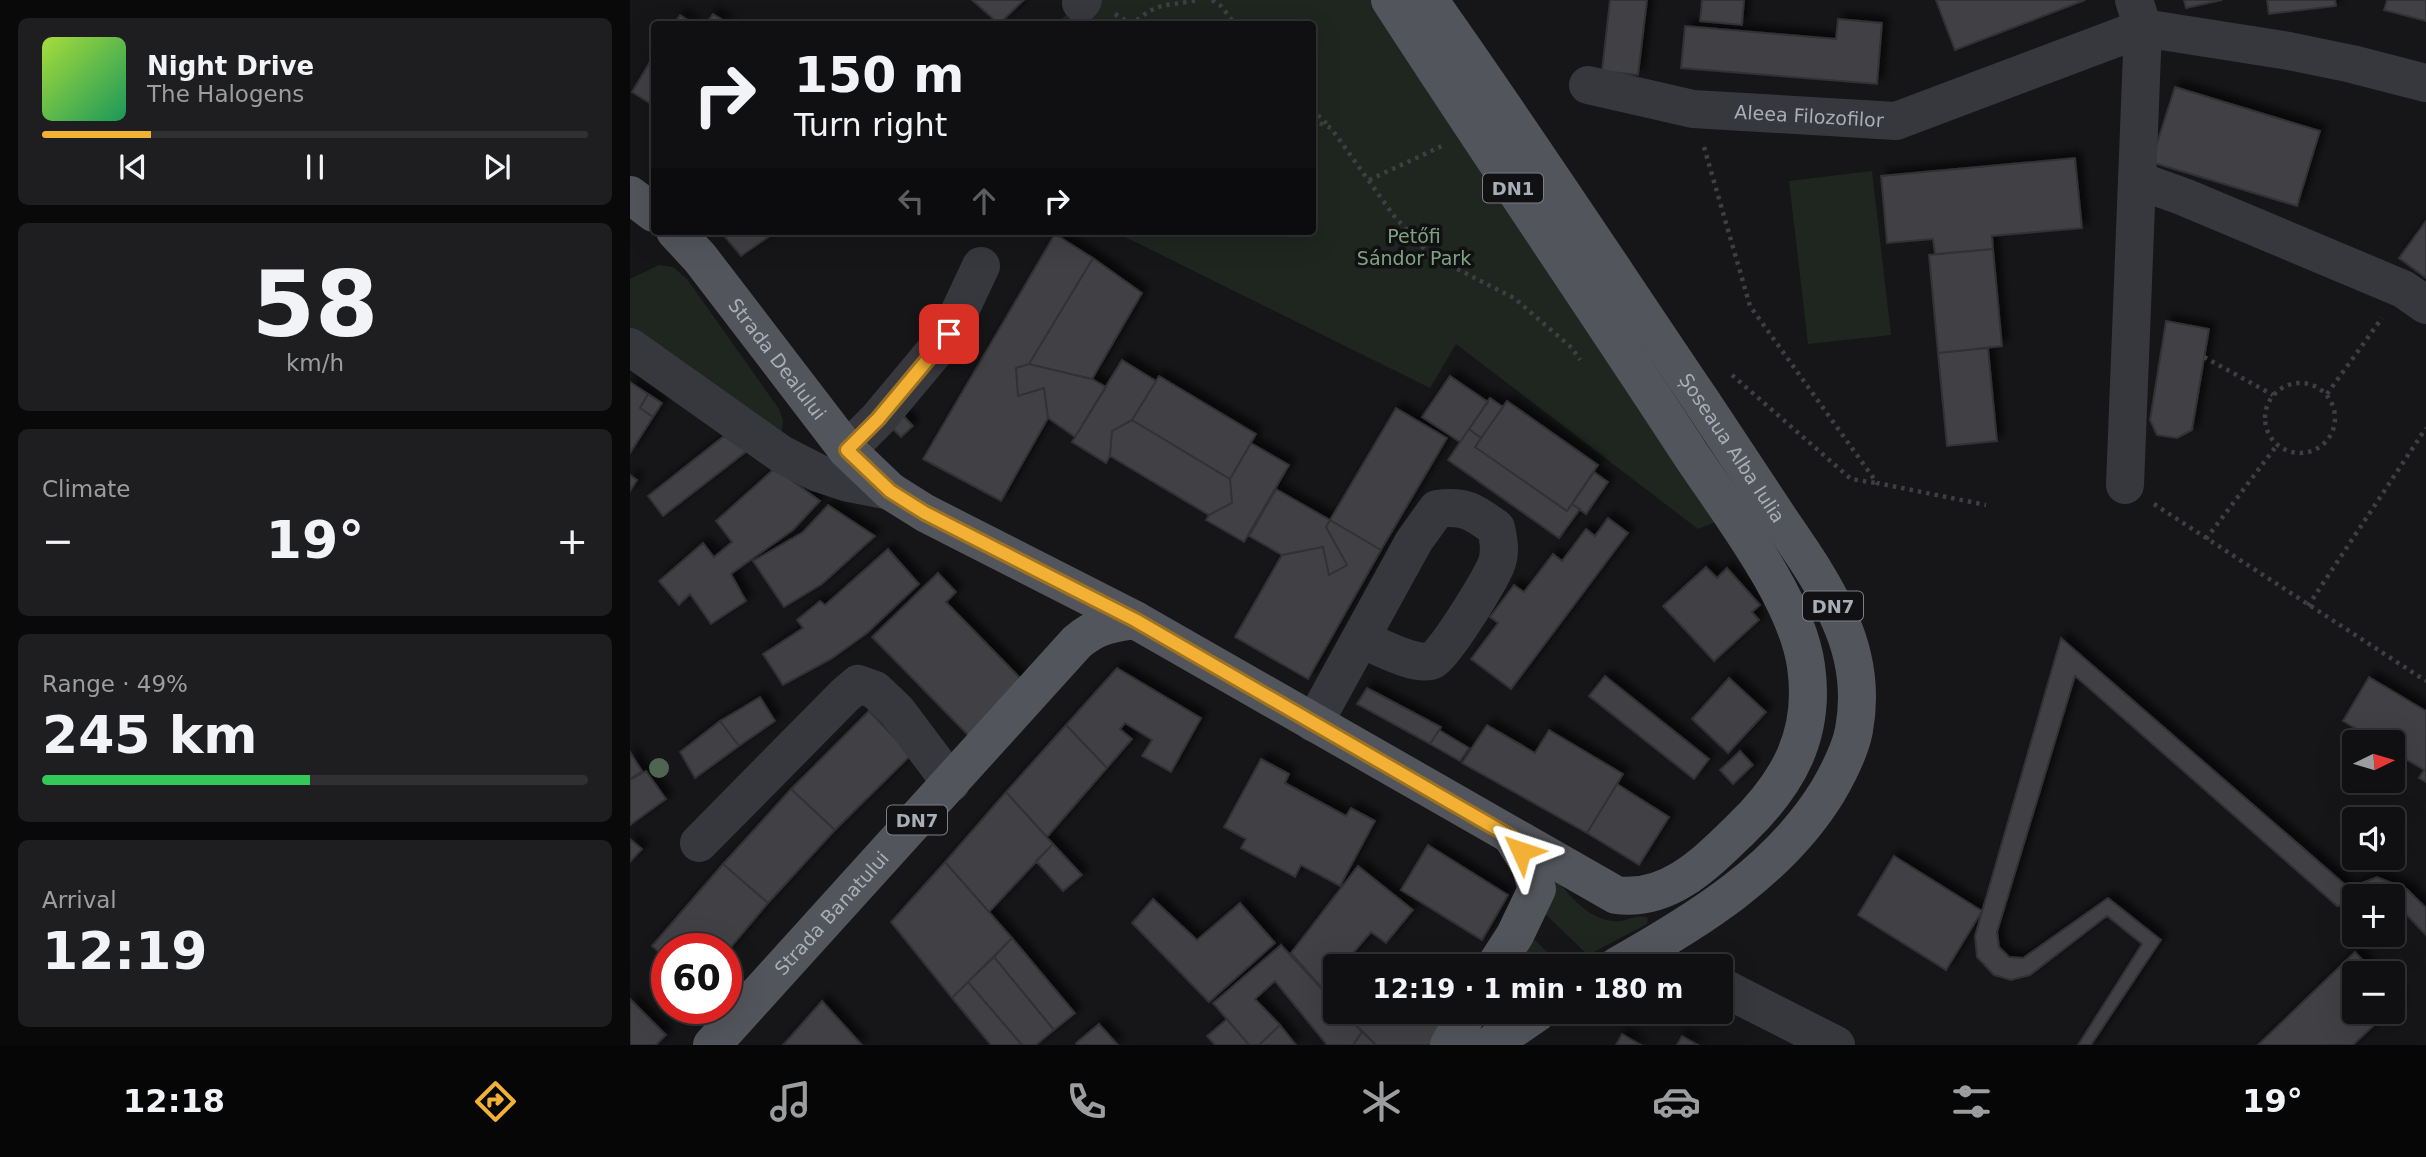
<!DOCTYPE html>
<meta charset="utf-8">
<style>
body{margin:0;font-family:"DejaVu Sans",sans-serif;background:#1e1e20;color:#f1f3f6;height:100vh;display:flex;flex-direction:column;font-size:26px;white-space:nowrap}
*{box-sizing:border-box;margin:0}
p{font-size:23px;color:#9c9d9f}
.icon{flex:none;width:38px;height:38px;fill:none;stroke:currentColor;stroke-width:2;stroke-linecap:round;stroke-linejoin:round}
.map{position:relative;flex:1;overflow:hidden}
.drawer{display:flex;flex-direction:column;gap:18px;padding:18px;background:#09090a;width:630px}
.drawer>*{flex:none}
.banner{position:absolute;left:21px;top:21px;width:665px;height:214px;border-radius:7px;box-shadow:0 7px 28px #0002,0 0 0 2px #303032;background:#101012;color:#f1f3f6;overflow:hidden}
.needle{width:46px;rotate:85deg}
.tools{position:absolute;left:1712px;top:730px;display:grid;gap:14px}
.tools a{display:grid;place-items:center;width:63px;height:63px;border-radius:7px;background:#101012;box-shadow:0 7px 28px #0002,0 0 0 2px #303032;font-size:35px}
.speed{position:absolute;left:21px;top:933px;display:flex;gap:14px;font-size:35px;font-weight:700;text-align:center}
.speed>*{display:grid;place-content:center;width:91px;height:91px;border-radius:50%;background:#101012;box-shadow:0 7px 28px #0002,0 0 0 2px #303032;line-height:1}
.speed .limit{border:10px solid #d22;background:#fff;color:#111}
.pin{position:absolute;display:grid;place-items:center;width:60px;height:60px;color:#fff;margin:-30px;border-radius:14px;box-shadow:0 4px 10px #0006}
.me{position:absolute;width:77px;margin:-38px;rotate:312deg;stroke-linejoin:round;filter:drop-shadow(0 0 5px #0008)}
.turn{display:flex;align-items:center;gap:24px;height:147px;padding:0 28px;font-size:32px}
.turn .icon{width:91px;height:91px;stroke-width:2.5}
.turn b{display:block;font-size:49px;line-height:60px}
.lanes{display:flex;align-items:center;height:66px;padding:0 28px;background:#0003;justify-content:center;gap:35px;direction:ltr}
.lanes .off{opacity:.35}
.big{font-size:52px;font-weight:700;line-height:1.1}
.drawer .widget{flex:1;display:flex;flex-direction:column;justify-content:center;gap:10px;min-width:0;padding:0 24px;border-radius:10px;background:#1e1e20}
.drawer .dial{align-items:center;gap:0}
.dial b{font-size:91px;line-height:1}
.song{display:flex;align-items:center;gap:21px}
.cover{width:84px;height:84px;border-radius:10px;background:linear-gradient(135deg,hsl(80 70% 55%),hsl(150 70% 35%))}
.played{height:7px;border-radius:4px;background:linear-gradient(90deg,#f2b134 20%,#303032 20%)}
.keys{display:flex;justify-content:space-around;direction:ltr}
.heat{display:flex;justify-content:space-between;align-items:center;font-size:38px;direction:ltr}
.charge{height:10px;border-radius:5px;background:linear-gradient(90deg,#34c759 49%,#303032 0)}
.trip{position:absolute;left:693px;top:954px;width:410px;height:70px;border-radius:7px;background:#101012;box-shadow:0 7px 28px #0002,0 0 0 2px #303032;font-weight:700;line-height:70px;text-align:center}
.tab-bar{display:flex;height:112px;justify-content:space-around;align-items:center;background:#060607;color:#9c9d9f}
.tab-bar .icon{width:49px;height:49px}
.tab-bar .on{color:#f2b134}
.tab-bar b{font-size:32px;color:#f1f3f6}
main{display:flex;flex:1;min-height:0}
.map>svg:first-child{display:block}
.green{fill:#1e261f}
.building{fill:#404145;stroke:#303034;stroke-width:2;filter:url(#shadow)}
.lines{fill:none;stroke-linecap:round;stroke-linejoin:round}
.path{stroke:#3d3f44;stroke-width:4.5;stroke-dasharray:3.5 5;stroke-linecap:butt}
.minor{stroke:#37383d;stroke-width:38}
.major{stroke:#53555c;stroke-width:38}
.tree{fill:#506452}
.route-casing{stroke:#9d7322;stroke-width:18}
.route{stroke:#f2b134;stroke-width:12}
.labels{text-anchor:middle;dominant-baseline:central;stroke-width:7;stroke-linejoin:round;paint-order:stroke}
.shield{fill:#111113;stroke:#7b7e86;stroke-width:2}
.shield-label{font-size:18px;font-weight:bold;fill:#a8adb8}
.street-label{font-size:19px;fill:#a8adb8;stroke:#111113}
.park-label{font-size:19px;fill:#7fa381;stroke:#111113}
</style>
<main>
<section class="drawer">
<div class="widget">
<div class="song"><i class="cover"></i><div><b>Night Drive</b><p>The Halogens</p></div></div>
<div class="played"></div>
<div class="keys"><svg class="icon" aria-label="previous" viewBox="0 0 24 24"><path d="M18 5L8 12l10 7zM5 5v14"/></svg><svg class="icon" aria-label="pause" viewBox="0 0 24 24"><path d="M8 5v14M16 5v14"/></svg><svg class="icon" aria-label="next" viewBox="0 0 24 24"><path d="M6 5l10 7-10 7zM19 5v14"/></svg></div>
</div>
<div class="widget dial"><b>58</b><p>km/h</p></div>
<div class="widget"><p>Climate</p>
<div class="heat"><a>−</a><b class="big">19°</b><a>+</a></div>
</div>
<div class="widget"><p>Range · 49%</p><b class="big">245 km</b><div class="charge"></div></div>
<div class="widget"><p>Arrival</p><b class="big">12:19</b></div>
</section>
<div class="map">
<svg width="1796" height="1045" viewBox="0 0 1796 1045">
<defs>
<filter id="shadow"><feDropShadow dx="6" dy="-6" stdDeviation="3.5" flood-color="#0009"/></filter>
</defs>
<rect width="100%" height="100%" fill="#161618"/>
<path class="green" d="M453 0H744L1093 519 1068 529 826 344 800 388 483 231H682V24H426Z
M1242 171 1261 335 1178 344 1159 181Z
M29 265 43 267 57 279 149 409 153 421 152 431 144 436 0 336V279Z
M924 876C940 896 961 924 991 921 1000 919 1009 914 1018 918L1017 924 958 955 912 911Z
M898 933 931 966H877Z"/>
<path class="building" d="M342 0H394L369 24Z
M980 0H1017L1008 75 972 71Z
M1072 0H1114L1112 25 1070 21Z
M1306 0H1455L1325 50Z
M1554 0H1592L1556 8Z
M1637 0H1705L1706 6 1639 14Z
M1757 0H1796V21L1754 10Z
M83 14 99 24H76Z
M50 15 64 24H44Z
M1208 19 1252 23 1247 84 1051 68 1055 26 1206 39Z
M24 55V106L2 92Z
M1545 87 1690 131 1667 206 1521 162Z
M1445 158 1452 228 1362 236 1363 249 1305 254 1303 239 1257 243 1251 176Z
M1796 221V278L1769 258Z
M90 231H147L111 256Z
M425 234 463 258 399 364 386 368 388 396 414 388 418 418 371 501 293 459Z
M1363 249 1372 346 1308 353 1299 255Z
M463 258 512 293 462 379 399 364Z
M1536 321 1579 329 1562 430 1547 438 1527 435 1520 420Z
M1358 348 1367 441 1317 446 1308 353Z
M492 360 526 381 502 420 482 431 480 456 476 463 442 442Z
M399 364 462 379 476 387 445 437 418 418 414 388 388 396 386 368Z
M529 376 626 434 600 479 502 420Z
M820 376 858 402 830 442 792 417Z
M0 382 32 403 0 453Z
M18 394 32 403 23 417 10 408Z
M860 398 873 407 851 438 839 429Z
M877 401 968 465 937 511 845 447Z
M766 408 817 438 751 550 700 520Z
M270 412 283 426 271 437 258 424Z
M502 420 600 479 602 503 579 515 480 456 482 431Z
M839 429 851 438 845 447 937 511 942 504 950 509 929 538 818 460Z
M94 436 117 451 33 516 18 496Z
M621 443 659 465 614 542 576 520 579 515 602 503 600 479Z
M145 468 190 501 163 530 101 574 116 601 81 624 60 594 49 605 29 581 73 543 84 557 102 542 86 521Z
M964 472 978 482 956 514 942 504Z
M0 475 7 480 0 491Z
M646 489 700 520 696 527 717 565 699 575 693 547 652 555 619 536Z
M198 505 245 536 192 584 154 607 123 561 173 532Z
M978 518 998 533 881 689 841 659 868 623 860 617 884 585 894 592 923 554 932 561 956 529 965 536Z
M700 520 751 550 678 679 605 637 652 555 693 547 699 575 717 565 696 527Z
M258 549 289 584 236 634 201 659 153 685 133 654 173 628 167 620 190 601 195 605Z
M1076 567 1087 578 1097 568 1130 605 1122 612 1129 620 1084 661 1033 606Z
M308 573 326 592 316 602 395 683 340 737 242 637Z
M1431 638 1719 888 1747 877 1777 889 1796 908V935L1765 903H1762V896H1724V905L1707 906 1445 676 1367 932 1369 947 1379 957 1393 958 1478 898 1531 940 1461 1045H1448L1512 944 1477 916 1400 975 1381 980 1364 975 1347 957 1345 936Z
M487 668 571 718 541 772 512 756 522 740 495 723 490 729 502 739 477 768 436 725Z
M975 676 1079 759 1064 779 959 696Z
M1739 677 1796 711V782L1789 778 1794 770 1762 751V742H1748L1713 721Z
M1099 678 1136 712 1098 753 1062 719Z
M737 688 811 727 800 744 727 704Z
M130 697 145 721 109 746 90 721Z
M239 711 281 755 205 830 161 789Z
M90 721 109 746 65 778 50 752Z
M436 725 477 768 417 837 376 792Z
M857 725 905 753 919 730 993 774 957 833 832 763Z
M809 730 839 748 830 761 800 744Z
M1110 751 1123 765 1103 784 1090 770Z
M0 752 12 771 0 779Z
M631 759 659 774 655 783 716 816 721 808 745 821 710 886 671 865 665 877 611 848 616 839 594 827Z
M16 771 36 799 0 825V780Z
M987 784 1039 817 1009 865 957 833Z
M161 789 205 830 138 903 93 864Z
M376 792 423 844 359 912 315 862Z
M0 839 12 849 0 862Z
M423 844 452 875 433 891 406 861Z
M798 845 878 895 852 940 771 890Z
M1264 856 1352 911 1316 970 1228 915Z
M315 862 382 938 322 998 261 922Z
M93 864 138 903 96 953V948H37V959L22 946Z
M728 866 783 910 756 943 741 932 712 966H705V1003L661 953Z
M523 899 567 940 610 903 645 943 579 1002 502 923Z
M382 938 445 1013 424 1030 364 957Z
M651 945 705 1003V1012H713L732 1032 723 1045H697L645 981 625 999 650 1025 629 1045H619L583 1003Z
M1725 952 1745 973H1724V1012H1758L1723 1045H1628Z
M364 957 424 1030 406 1045H392L338 982Z
M338 982 392 1045H361L322 998Z
M1762 990 1771 999 1762 1007Z
M0 999 36 1035 26 1045H0Z
M192 1001 232 1045H153Z
M713 1012H838L812 1045H746Z
M597 1019 619 1045H585L577 1036Z
M469 1024 488 1045H447L446 1043Z
M650 1025 666 1045H629Z
M732 1032 746 1045H723Z
M992 1034 1011 1045H986Z
M1052 1036 1068 1045H1047Z"/>
<g class="lines">
<path class="path" d="M582 0 591 6 605 24
M485 14 502 24C531 0 531 8 567 0
M682 109 698 125
M682 120 701 128 764 216 800 255 884 298 942 348 950 360
M1074 147 1120 306 1247 483 1356 505
M739 180 814 145
M1574 357 1643 395
M1102 375 1221 479 1246 483
M1635 418a35 35 0 1 1 70 0a35 35 0 1 1-70 0Z
M1697 394 1752 318
M1524 504 1796 681
M1576 539 1647 445
M1678 606 1796 428"/>
<g class="minor">
<path d="M451 3 453 0"/>
<path id="s1" d="M958 85 1063 109 1266 121 1513 28 1659 51 1722 64 1796 83"/>
<path d="M1507 180 1554 197 1773 289 1796 305"/>
<path d="M0 347 151 454 188 473 215 482 260 491"/>
<path d="M217 450 248 419 319 334 351 266"/>
<path d="M1495 485 1513 28 1504 0"/>
<path d="M684 723 784 541 807 509C835 505 844 512 866 528 869 541 871 553 866 565 860 580 815 654 803 660 787 668 747 645 731 639"/>
<path d="M69 843 215 695 228 684 245 690 267 711 321 783"/>
<path d="M1090 986 1206 1045"/>
</g>
<g class="major">
<path id="s2" d="M799 0C892 131 980 266 1070 399 1097 440 1124 480 1150 520 1171 551 1194 583 1209 618 1225 653 1231 692 1224 730 1220 751 1209 772 1198 791 1149 871 1067 921 987 966"/>
<path d="M0 195 24 213"/>
<path id="s3" d="M45 231 70 258 217 450 260 491 295 513 505 620 986 895C1038 902 1075 864 1110 830 1158 784 1186 735 1176 666 1167 599 1099 512 1061 455 962 303 859 153 760 0"/>
<path d="M865 966 885 935 907 889 900 865 882 837"/>
<path id="s4" d="M82 1045 447 642C467 625 480 624 505 620"/>
<path d="M819 1045 838 1012"/>
<path d="M860 1045 908 1012"/>
</g>
</g>
<circle class="tree" cx="29" cy="768" r="10"/>
<g class="lines">
<defs>
<path id="route" d="M319 334 248 419 217 450 260 491 295 513 505 620 881 837 891 851"/>
</defs>
<use href="#route" class="route-casing"/>
<use href="#route" class="route"/>
</g>
<g class="labels">
<g class="shield">
<rect x="853" y="173.5" width="60" height="29" rx="5"/>
<rect x="1173" y="591.5" width="60" height="29" rx="5"/>
<rect x="257" y="805.5" width="60" height="29" rx="5"/>
</g>
<g class="shield-label">
<text x="883" y="188">DN1</text>
<text x="1203" y="606">DN7</text>
<text x="287" y="820">DN7</text>
</g>
<g class="street-label">
<text stroke="none"><textPath href="#s1" startOffset="224">Aleea Filozofilor</textPath></text>
<text stroke="none"><textPath href="#s3" startOffset="164">Strada Dealului</textPath></text>
<text stroke="none"><textPath href="#s2" startOffset="541">Șoseaua Alba Iulia</textPath></text>
<text stroke="none"><textPath href="#s4" startOffset="178">Strada Banatului</textPath></text>
</g>
<g class="park-label">
<text x="784" y="236">Petőfi<tspan x="784" dy="22">Sándor Park</tspan></text>
</g>
</g>
</svg>
<div class="tools">
<a><svg class="needle" viewBox="-14 -14 28 28"><path d="M0-13l5 13h-10z" fill="#e53935"/><path d="M0 13l5-13h-10z" fill="#9c9d9f"/></svg></a>
<a><svg class="icon" aria-label="sound" viewBox="0 0 24 24"><path d="M4 9h4l5-4v14l-5-4H4zM17 9q2 3 0 6"/></svg></a>
<a>+</a>
<a>−</a>
</div>
<div class="speed"><div class="limit">60</div></div>
<div class="pin" style="left:319px;top:334px;background:#d93025"><svg class="icon" aria-label="arrive" viewBox="0 0 24 24"><path d="M6 21V4h12l-3 4 3 4H6"/></svg></div>
<svg class="me" style="left:891px;top:851px" viewBox="-20 -20 40 40"><path d="M0-17L14 15 0 8-14 15z" fill="#f2b134" stroke="#fff" stroke-width="4"/></svg>
<div class="trip">12:19 · 1 min · 180 m</div>
<div class="banner">
<div class="turn"><svg class="icon" aria-label="right" viewBox="0 0 24 24"><path d="M7 20v-9h11M14 6l5 5-5 5"/></svg><div><b>150 m</b>Turn right</div></div>
<div class="lanes"><svg class="icon off" aria-label="left" viewBox="0 0 24 24"><path d="M17 20v-9H6M10 6l-5 5 5 5"/></svg><svg class="icon off" aria-label="ahead" viewBox="0 0 24 24"><path d="M12 20V5M6 11l6-6 6 6"/></svg><svg class="icon" aria-label="right" viewBox="0 0 24 24"><path d="M7 20v-9h11M14 6l5 5-5 5"/></svg></div>
</div>
</div>
</main>
<nav class="tab-bar">
<b>12:18</b>
<svg class="icon on" aria-label="directions" viewBox="0 0 24 24"><path d="M12 3l9 9-9 9-9-9zM9 14v-3h6M13 9l2 2-2 2"/></svg>
<svg class="icon" aria-label="music" viewBox="0 0 24 24"><path d="M9 18V5l10-2v13"/><circle cx="6" cy="18" r="3"/><circle cx="16" cy="16" r="3"/></svg>
<svg class="icon" aria-label="phone" viewBox="0 0 24 24"><path d="M5 4h4l2 5-3 2q2 4 5 5l2-3 5 2v4C11 20 4 13 5 4z"/></svg>
<svg class="icon" aria-label="climate" viewBox="0 0 24 24"><path d="M12 3v18M4 7l16 10M4 17L20 7"/></svg>
<svg class="icon" aria-label="car" viewBox="0 0 24 24"><path d="M5 17H2v-5l4-1 3-4h7l3 4 3 1v5h-3M9 17h6M6 11h13"/><circle cx="7" cy="17" r="2"/><circle cx="17" cy="17" r="2"/></svg>
<svg class="icon" aria-label="filters" viewBox="0 0 24 24"><path d="M4 7h16M4 17h16"/><circle cx="9" cy="7" r="2"/><circle cx="15" cy="17" r="2"/></svg>
<b>19°</b>
</nav>
